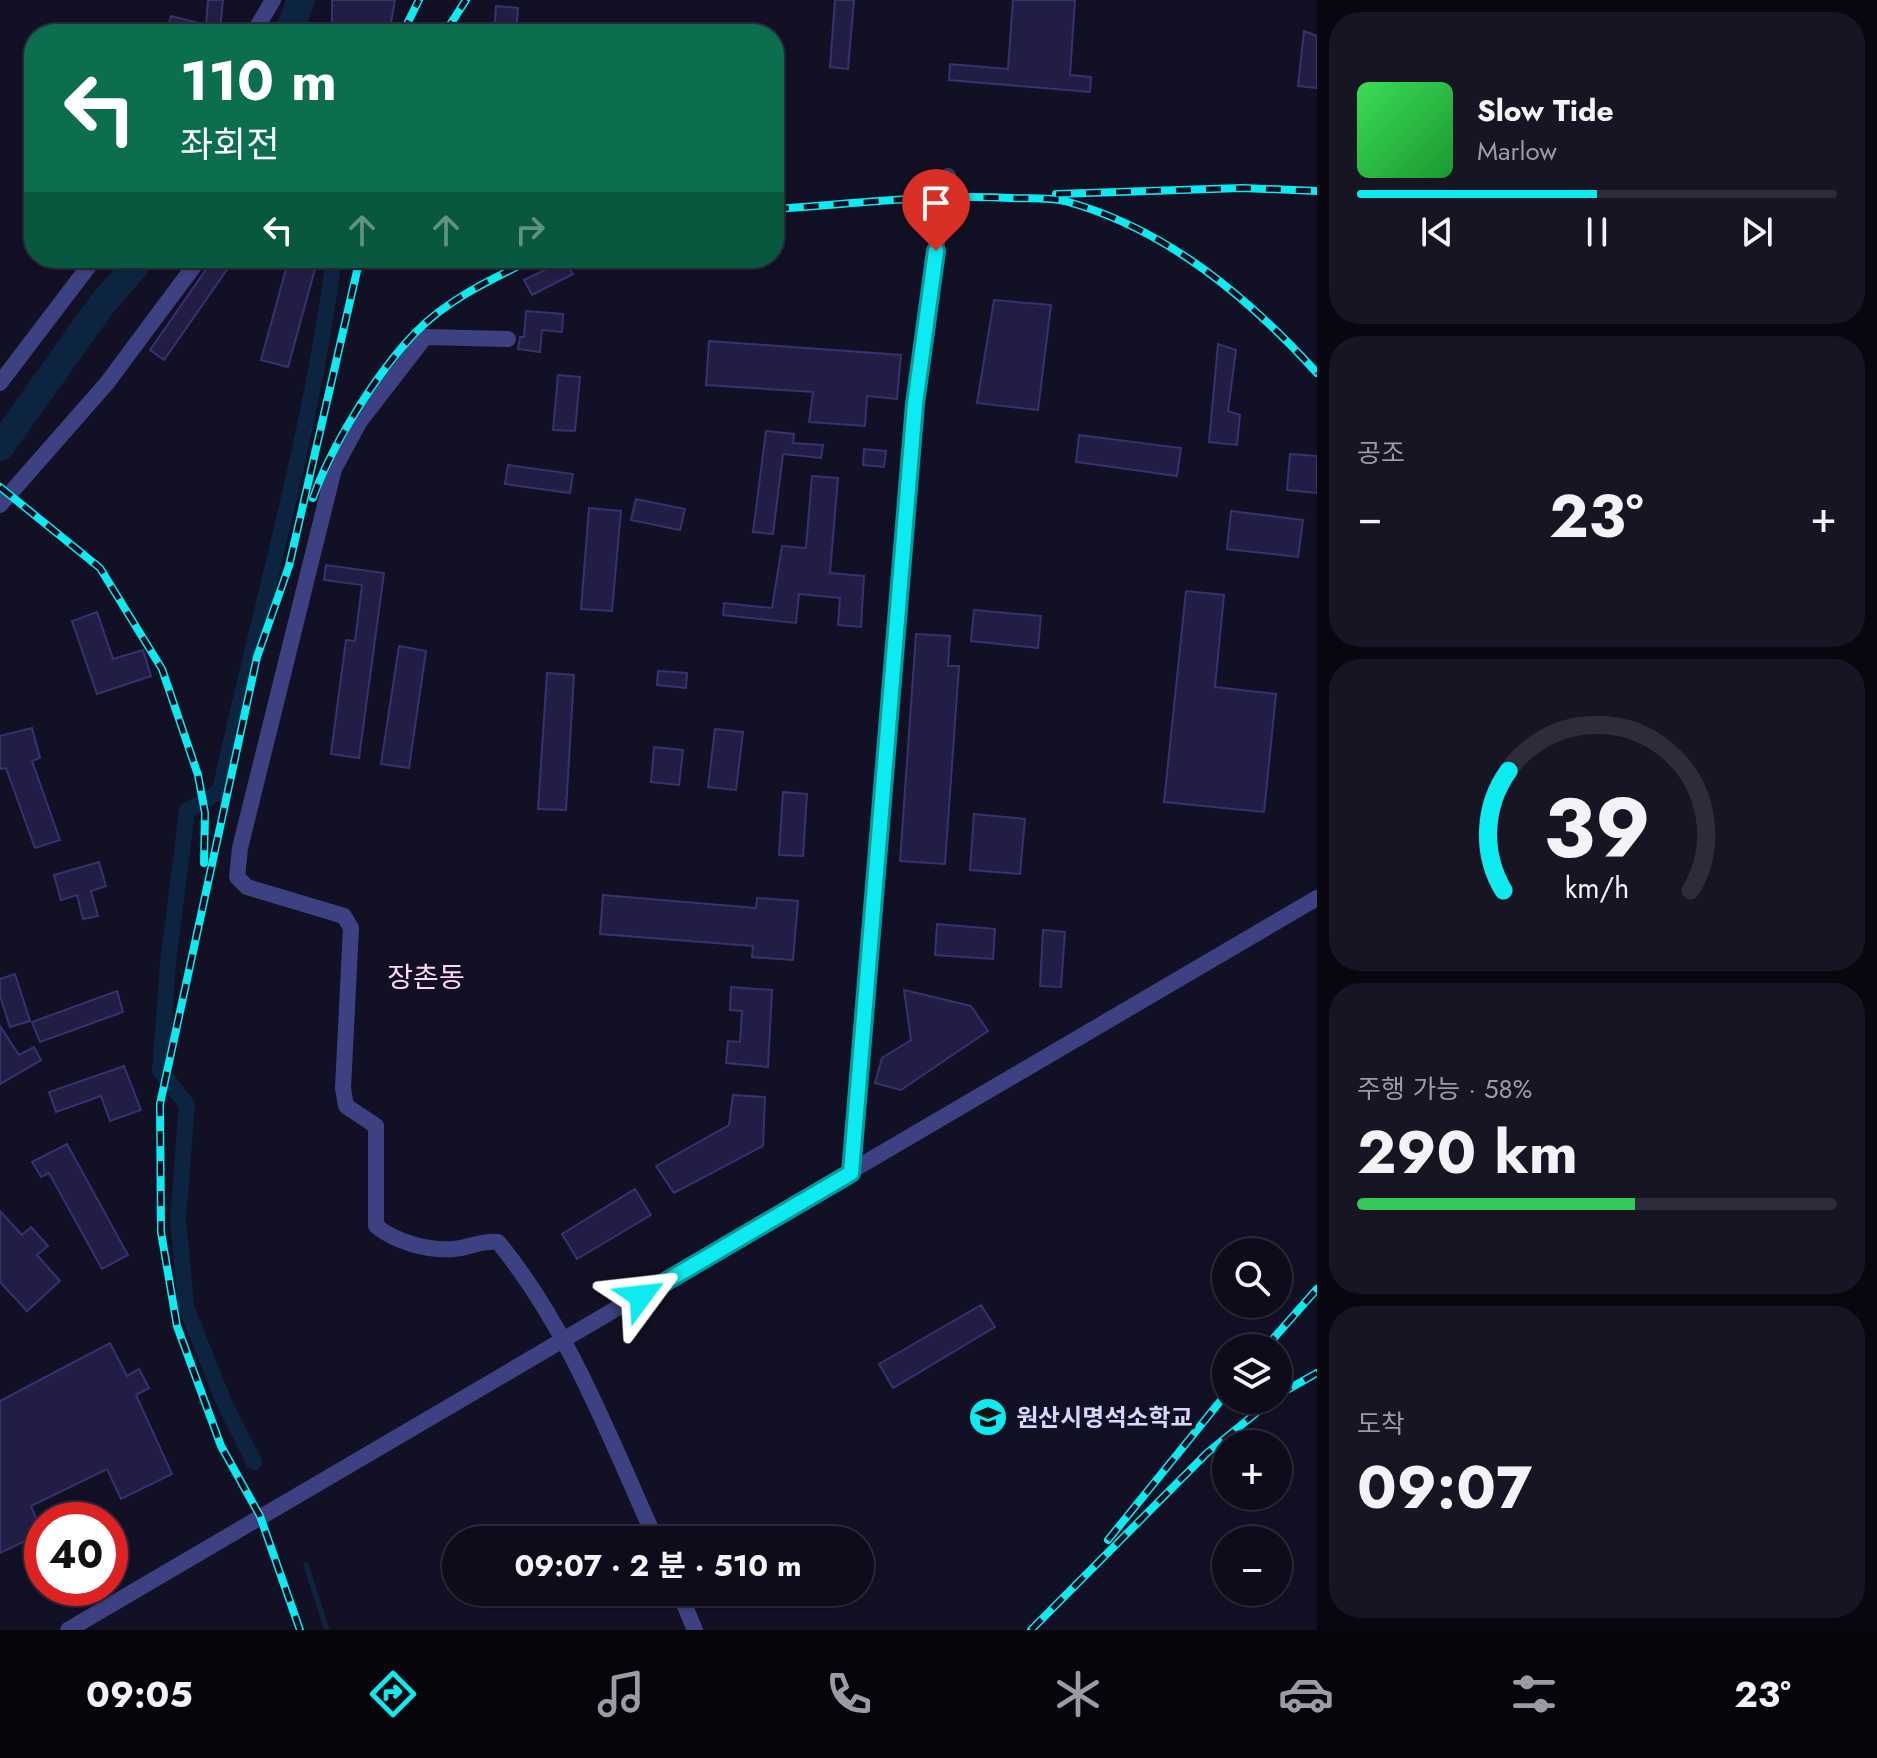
<!DOCTYPE html>
<html lang="ko">
<meta charset="utf-8">
<style>
body{margin:0;font-family:Jost,"Noto Sans KR",sans-serif;background:#171524;color:#f1f3f6;height:100vh;display:flex;flex-direction:column;font-size:30px;white-space:nowrap}
*{box-sizing:border-box;margin:0}
p{font-size:26px;color:#9b9ba3}
.icon{flex:none;width:44px;height:44px;fill:none;stroke:currentColor;stroke-width:2;stroke-linecap:round;stroke-linejoin:round}
.map{position:relative;flex:1;overflow:hidden}
.details{display:flex;flex-direction:column;gap:12px;padding:12px;background:#08070f;width:560px}
.details>*{flex:none}
.guide{position:absolute;left:24px;top:24px;width:760px;height:244px;border-radius:32px;box-shadow:0 2px 6px #0004,0 0 0 2px #2e2c3a;background:#0b6e4f;color:#fff;overflow:hidden}
.tools{position:absolute;left:1212px;top:1238px;display:grid;gap:16px}
.tools a{display:grid;place-items:center;width:80px;height:80px;border-radius:50%;background:#0e0c1b;box-shadow:0 2px 6px #0004,0 0 0 2px #2e2c3a;font-size:40px}
.speed{position:absolute;left:24px;top:1502px;display:flex;gap:16px;font-size:40px;font-weight:700;text-align:center}
.speed>*{display:grid;place-content:center;width:104px;height:104px;border-radius:50%;background:#0e0c1b;box-shadow:0 2px 6px #0004,0 0 0 2px #2e2c3a;line-height:1}
.speed .limit{border:12px solid #d22;background:#fff;color:#111}
.pin{position:absolute;display:grid;place-items:center;width:68px;height:68px;color:#fff;margin:-82px -34px;border-radius:50% 50% 50% 0;rotate:-45deg;box-shadow:0 0 8px #0007}
.pin .icon{rotate:45deg}
.me{position:absolute;width:88px;margin:-44px;rotate:60deg;stroke-linejoin:round;filter:drop-shadow(0 0 6px #0008)}
.turn{display:flex;align-items:center;gap:28px;height:168px;padding:0 24px;font-size:36px}
.turn .icon{width:104px;height:104px;stroke-width:2.5}
.turn b{display:block;font-size:56px;line-height:68px}
.lanes{display:flex;align-items:center;height:76px;padding:0 24px;background:#0003;justify-content:center;gap:40px;direction:ltr}
.lanes .off{opacity:.35}
.big{font-size:60px;font-weight:700;line-height:1.1}
.details .tile{flex:1;display:flex;flex-direction:column;justify-content:center;gap:12px;min-width:0;padding:0 28px;border-radius:32px;background:#171524}
.details .dial{align-items:center;gap:0}
.dial svg{height:208px;overflow:visible;fill:none;stroke:#2e2c3a;stroke-width:7;stroke-linecap:round;text-anchor:middle}
.dial text{fill:#f1f3f6;stroke:none}
.song{display:flex;align-items:center;gap:24px}
.cover{width:96px;height:96px;border-radius:12px;background:linear-gradient(135deg,hsl(130 70% 55%),hsl(130 70% 35%))}
.played{height:8px;border-radius:4px;background:linear-gradient(90deg,#0eebf0 50%,#2e2c3a 50%)}
.keys{display:flex;justify-content:space-around;direction:ltr}
.heat{display:flex;justify-content:space-between;align-items:center;font-size:44px;direction:ltr}
.charge{height:12px;border-radius:6px;background:linear-gradient(90deg,#34c759 58%,#2e2c3a 0)}
.trip{position:absolute;left:442px;top:1526px;width:432px;height:80px;border-radius:40px;background:#0e0c1b;box-shadow:0 2px 6px #0004,0 0 0 2px #2e2c3a;font-weight:700;line-height:80px;text-align:center}
.tab-bar{display:flex;height:128px;justify-content:space-around;align-items:center;background:#06050b;color:#9b9ba3}
.tab-bar .icon{width:56px;height:56px}
.tab-bar .current{color:#0eebf0}
.tab-bar b{font-size:36px;color:#f1f3f6}
main{display:flex;flex:1;min-height:0}
.map>svg:first-child{display:block}
.lines{fill:none;stroke-linecap:round;stroke-linejoin:round}
.stream{stroke:#0d2440;stroke-width:5}
.canal{stroke:#0d2440;stroke-width:16}
.river{stroke:#0d2440;stroke-width:28}
.building{fill:#221d44;stroke:#38316f;stroke-width:2}
.minor{stroke:#3e4181;stroke-width:16}
.rail-casing{stroke:#0eebf0;stroke-width:8}
.rail{stroke:#121024;stroke-width:5;stroke-dasharray:15;stroke-linecap:butt}
.route-casing{stroke:#09999c;stroke-width:20}
.route{stroke:#0eebf0;stroke-width:14}
.labels{text-anchor:middle;dominant-baseline:central;stroke-width:8;stroke-linejoin:round;paint-order:stroke}
.poi-label{font-size:24px;font-weight:bold;fill:#d7d6fd;stroke:#121024;text-anchor:start}
.quarter-label{font-size:28px;fill:#fdd8f2;stroke:#121024}
</style>
<main>
<div class="map">
<svg width="1317" height="1630" viewBox="0 0 1317 1630">
<rect width="100%" height="100%" fill="#121024"/>
<g class="lines">
<path class="stream" d="M306 1565 327 1630"/>
<path class="canal" d="M290 31 291 34
M254 1462 225 1405 186 1307 178 1218 187 1105 160 1070 161 1060 168 963 187 811 220 791C258 614 311 438 334 258"/>
<path class="river" d="M288 34 301 0
M0 447 102 304 142 258"/>
</g>
<path class="building" d="M208 0H223L220 29 223 34H166L171 16 206 25Z
M332 0H395L389 34H332Z
M835 0H854L848 69 830 67Z
M1013 0H1075L1070 75 1091 77 1090 92 949 80 950 64 1008 69Z
M496 6 518 8 516 34H494Z
M1304 31 1317 36V88L1298 86Z
M214 258H235L164 360 150 350Z
M289 258H318L288 367 261 360Z
M565 260 573 274 532 295 524 280Z
M994 300 1051 305 1038 410 977 403Z
M526 311 563 314 562 332 542 330 540 352 518 349 520 337H524Z
M709 341 901 355 897 399 867 396 865 426 809 422 813 392 706 385Z
M1218 344 1236 350 1228 411 1240 415 1237 445 1209 442Z
M558 375 580 377 575 431 553 430Z
M766 431 794 434 793 443 823 445 821 458 783 454 773 534 753 532Z
M1079 435 1181 448 1177 476 1076 462Z
M864 449 886 451 884 467 863 465Z
M1290 454 1317 456V493L1287 490Z
M508 465 573 474 570 493 505 484Z
M812 476 838 478 830 573 864 576 861 627 838 625 840 598 799 594 796 623 723 615 724 603 772 608 782 546 806 548Z
M636 499 685 509 680 530 631 520Z
M589 508 621 511 612 611 581 609Z
M1231 511 1303 520 1298 557 1227 549Z
M326 565 384 573 359 758 331 754 346 640 355 641 362 585 324 580Z
M1186 591 1224 595 1215 687 1276 694 1264 812 1164 802Z
M974 610 1041 616 1038 648 971 641Z
M97 612 113 659 143 650 151 676 97 694 72 621Z
M916 634 950 636 948 666H959L945 864 900 861Z
M399 646 426 651 409 768 381 764Z
M658 671 687 673 686 688 657 685Z
M547 673 574 675 566 810 538 809Z
M32 728 40 758 32 761 60 840 35 848 6 768 0 769V736Z
M715 729 743 732 736 790 708 787Z
M654 747 683 750 679 785 651 782Z
M783 792 807 794 803 856 779 855Z
M974 814 1025 819 1020 874 970 870Z
M99 862 106 886 91 891 98 916 83 919 77 895 61 900 54 875Z
M603 895 756 908 757 898 798 901 793 960 752 957 753 946 600 934Z
M937 924 995 929 993 959 935 955Z
M1043 930 1065 932 1061 987 1040 986Z
M15 974 30 1021 10 1027 0 996V979Z
M731 987 772 990 768 1067 726 1063 728 1041 740 1042 742 1011 730 1010Z
M904 990 971 1006 988 1031 901 1090 875 1083 882 1058 911 1040Z
M117 991 123 1012 40 1042 32 1022Z
M0 1026 19 1055 34 1047 41 1060 0 1084Z
M124 1066 141 1110 110 1121 101 1096 56 1112 49 1092Z
M733 1095 765 1097 763 1146 674 1193 656 1166 729 1125Z
M67 1144 128 1255 102 1269 49 1173 41 1177 32 1162Z
M635 1189 651 1215 577 1259 562 1234Z
M0 1211 22 1235 31 1227 48 1246 37 1255 60 1281 27 1311 0 1282Z
M981 1305 995 1327 893 1388 879 1364Z
M110 1343 127 1376 139 1369 149 1388 136 1395 172 1474 121 1499 107 1469 31 1506 42 1533 0 1553V1401Z"/>
<g class="lines">
<path class="minor" d="M253 34 273 0
M508 339 425 337 360 421 334 469 240 848 237 877 247 887 344 916 351 928 343 1088 346 1106 376 1126V1226C396 1242 427 1251 454 1249 470 1248 481 1240 498 1242 569 1328 610 1439 656 1540
M0 383 95 258
M0 505 107 383 200 258
M851 1173 915 404 927 332 942 198 948 176
M679 1592 695 1630
M68 1630 1317 898"/>
<defs>
<path id="rail" d="M402 34 419 0
M444 34 466 0
M1056 194 1242 188 1317 191
M774 209C852 204 932 194 1011 198 1028 199 1048 197 1065 201 1167 229 1248 297 1317 373
M0 487 100 568 162 669 198 775 205 813 204 863
M313 498C331 446 377 372 416 332 448 299 494 278 535 258
M1265 1348 1317 1289
M1278 1395 1317 1373
M1108 1540 1226 1394
M300 1630 260 1516 221 1446 177 1326 161 1232 160 1104 257 657 289 566 360 258
M1031 1630 1207 1453 1272 1400"/>
</defs>
<use href="#rail" class="rail-casing"/>
<use href="#rail" class="rail"/>
</g>
<g class="lines">
<defs>
<path id="route" d="M641 1296 851 1173 915 404 936 251"/>
</defs>
<use href="#route" class="route-casing"/>
<use href="#route" class="route"/>
</g>
<defs>
<symbol id="school-disc" viewBox="-11 -11 22 22"><circle r="9.5" fill="#0eebf0" stroke="#121024"/><path d="M0-5L7-2L0 1L-7-2ZM-4 1L0 2.5L4 1V4Q0 6-4 4Z" fill="#111"/></symbol>
</defs>
<g fill-rule="evenodd">
<use href="#school-disc" x="966" y="1395" width="44" height="44"/>
</g>
<g class="labels">
<g class="poi-label">
<text x="1016" y="1417">원산시명석소학교</text>
</g>
<g class="quarter-label">
<text x="426" y="977">장촌동</text>
</g>
</g>
</svg>
<div class="tools">
<a><svg class="icon" aria-label="search" viewBox="0 0 24 24"><circle cx="10" cy="10" r="6"/><path d="M15 15l6 6"/></svg></a>
<a><svg class="icon" aria-label="layers" viewBox="0 0 24 24"><path d="M12 4l9 5-9 5-9-5zM3 14l9 5 9-5"/></svg></a>
<a>+</a>
<a>−</a>
</div>
<div class="speed"><div class="limit">40</div></div>
<div class="pin" style="left:936px;top:251px;background:#d93025"><svg class="icon" aria-label="arrive" viewBox="0 0 24 24"><path d="M6 21V4h12l-3 4 3 4H6"/></svg></div>
<svg class="me" style="left:641px;top:1296px" viewBox="-20 -20 40 40"><path d="M0-17L14 15 0 8-14 15z" fill="#0eebf0" stroke="#fff" stroke-width="4"/></svg>
<div class="trip">09:07 · 2 분 · 510 m</div>
<div class="guide">
<div class="turn"><svg class="icon" aria-label="left" viewBox="0 0 24 24"><path d="M17 20v-9H6M10 6l-5 5 5 5"/></svg><div><b>110 m</b>좌회전</div></div>
<div class="lanes"><svg class="icon" aria-label="left" viewBox="0 0 24 24"><path d="M17 20v-9H6M10 6l-5 5 5 5"/></svg><svg class="icon off" aria-label="ahead" viewBox="0 0 24 24"><path d="M12 20V5M6 11l6-6 6 6"/></svg><svg class="icon off" aria-label="ahead" viewBox="0 0 24 24"><path d="M12 20V5M6 11l6-6 6 6"/></svg><svg class="icon off" aria-label="right" viewBox="0 0 24 24"><path d="M7 20v-9h11M14 6l5 5-5 5"/></svg></div>
</div>
</div>
<section class="details">
<div class="tile">
<div class="song"><i class="cover"></i><div><b>Slow Tide</b><p>Marlow</p></div></div>
<div class="played"></div>
<div class="keys"><svg class="icon" aria-label="previous" viewBox="0 0 24 24"><path d="M18 5L8 12l10 7zM5 5v14"/></svg><svg class="icon" aria-label="pause" viewBox="0 0 24 24"><path d="M8 5v14M16 5v14"/></svg><svg class="icon" aria-label="next" viewBox="0 0 24 24"><path d="M6 5l10 7-10 7zM19 5v14"/></svg></div>
</div>
<div class="tile"><p>공조</p>
<div class="heat"><a>−</a><b class="big">23°</b><a>+</a></div>
</div>
<div class="tile dial"><svg viewBox="0 0 100 80">
<path d="M14 69A42 42 0 1 1 86 69"/>
<path d="M14 69A42 42 0 0 1 16 23" stroke="#0eebf0"/>
<text x="50" y="56" font-size="32" font-weight="700">39</text>
<text x="50" y="72" font-size="11">km/h</text>
</svg></div>
<div class="tile"><p>주행 가능 · 58%</p><b class="big">290 km</b><div class="charge"></div></div>
<div class="tile"><p>도착</p><b class="big">09:07</b></div>
</section>
</main>
<nav class="tab-bar">
<b>09:05</b>
<svg class="icon current" aria-label="directions" viewBox="0 0 24 24"><path d="M12 3l9 9-9 9-9-9zM9 14v-3h6M13 9l2 2-2 2"/></svg>
<svg class="icon" aria-label="music" viewBox="0 0 24 24"><path d="M9 18V5l10-2v13"/><circle cx="6" cy="18" r="3"/><circle cx="16" cy="16" r="3"/></svg>
<svg class="icon" aria-label="phone" viewBox="0 0 24 24"><path d="M5 4h4l2 5-3 2q2 4 5 5l2-3 5 2v4C11 20 4 13 5 4z"/></svg>
<svg class="icon" aria-label="climate" viewBox="0 0 24 24"><path d="M12 3v18M4 7l16 10M4 17L20 7"/></svg>
<svg class="icon" aria-label="car" viewBox="0 0 24 24"><path d="M5 17H2v-5l4-1 3-4h7l3 4 3 1v5h-3M9 17h6M6 11h13"/><circle cx="7" cy="17" r="2"/><circle cx="17" cy="17" r="2"/></svg>
<svg class="icon" aria-label="filters" viewBox="0 0 24 24"><path d="M4 7h16M4 17h16"/><circle cx="9" cy="7" r="2"/><circle cx="15" cy="17" r="2"/></svg>
<b>23°</b>
</nav>
